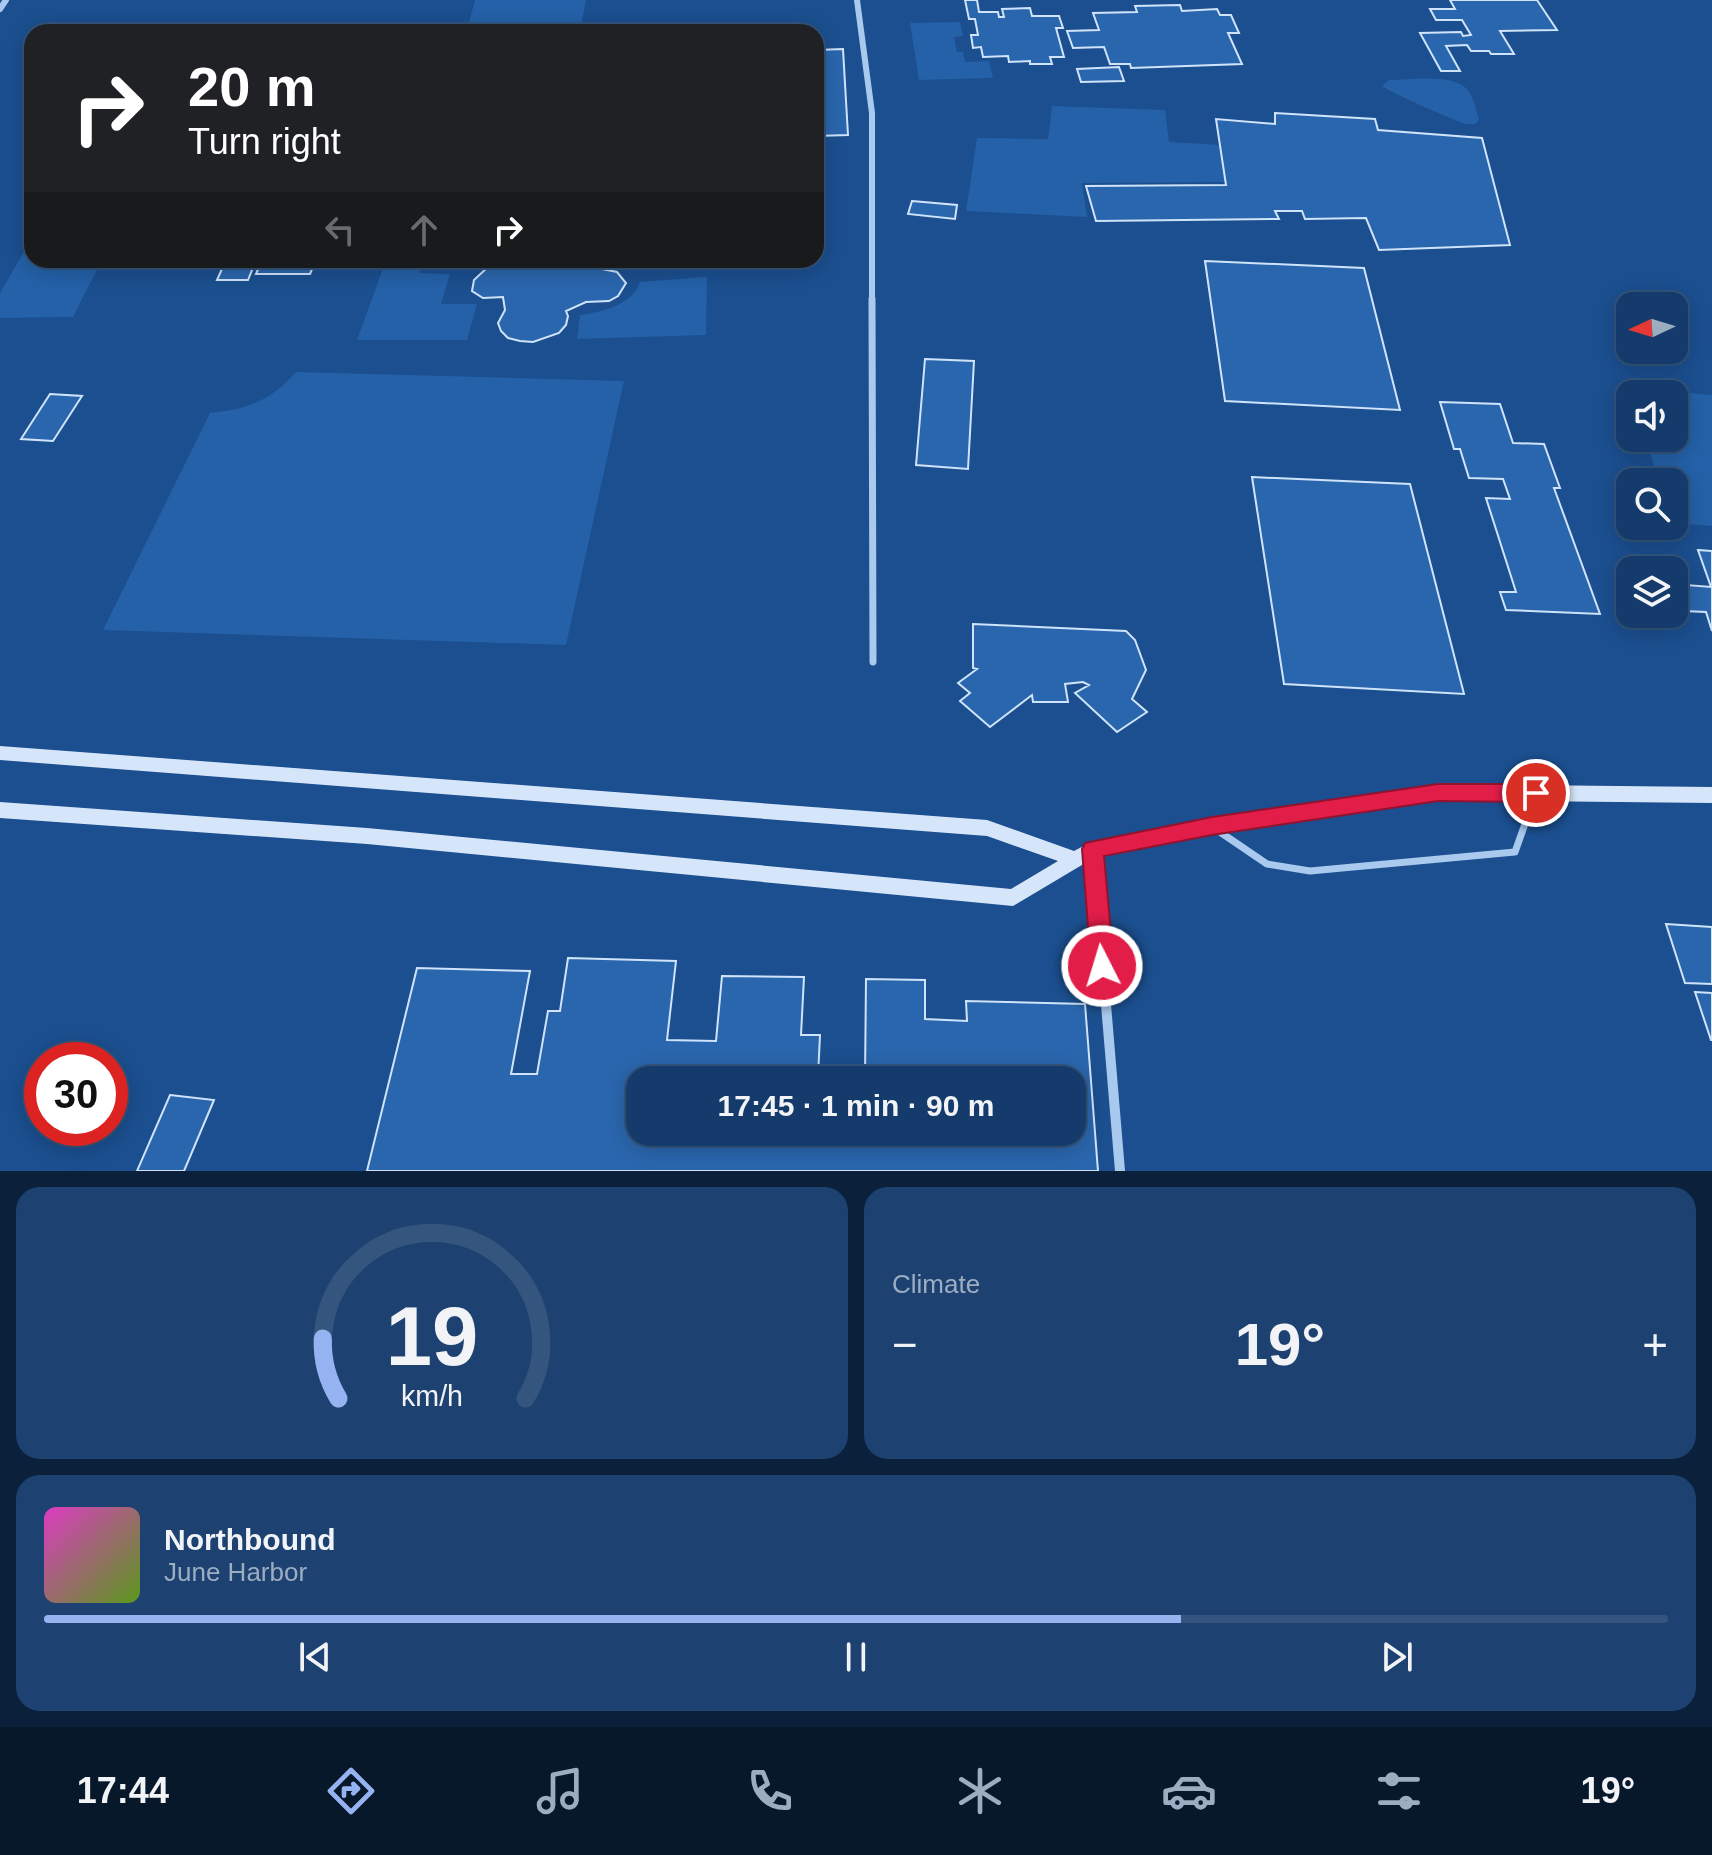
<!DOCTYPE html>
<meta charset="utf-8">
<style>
body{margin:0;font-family:Helvetica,sans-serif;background:#1d4271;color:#f1f3f6;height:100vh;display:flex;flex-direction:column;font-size:30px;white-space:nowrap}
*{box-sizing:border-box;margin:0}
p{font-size:26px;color:#9dadc1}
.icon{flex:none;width:44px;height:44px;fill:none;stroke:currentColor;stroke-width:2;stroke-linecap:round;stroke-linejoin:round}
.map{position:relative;height:1171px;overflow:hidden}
.sheet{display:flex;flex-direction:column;gap:16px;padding:16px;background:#0b203b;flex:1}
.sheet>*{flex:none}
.top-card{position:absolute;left:24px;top:24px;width:800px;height:244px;border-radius:24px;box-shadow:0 4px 20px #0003,0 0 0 2px #33557e;background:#202124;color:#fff;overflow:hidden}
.needle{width:52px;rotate:266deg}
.controls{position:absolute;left:1616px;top:292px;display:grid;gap:16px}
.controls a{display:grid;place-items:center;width:72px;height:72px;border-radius:16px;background:#143b6b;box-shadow:0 4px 20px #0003,0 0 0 2px #33557e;font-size:40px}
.speed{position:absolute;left:24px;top:1042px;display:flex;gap:16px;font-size:40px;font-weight:700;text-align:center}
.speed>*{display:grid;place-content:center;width:104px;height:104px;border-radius:50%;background:#143b6b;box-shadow:0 4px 20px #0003,0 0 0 2px #33557e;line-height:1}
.speed .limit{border:12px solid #d22;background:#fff;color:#111}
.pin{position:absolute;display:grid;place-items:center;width:68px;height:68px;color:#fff;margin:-34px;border:4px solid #fff;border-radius:50%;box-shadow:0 2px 8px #0007}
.me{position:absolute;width:88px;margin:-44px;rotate:355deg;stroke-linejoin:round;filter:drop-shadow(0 0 6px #0008)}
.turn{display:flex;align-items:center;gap:28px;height:168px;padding:0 32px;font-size:36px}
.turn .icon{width:104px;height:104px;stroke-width:2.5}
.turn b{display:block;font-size:56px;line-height:68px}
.lanes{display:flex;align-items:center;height:76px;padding:0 32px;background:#0003;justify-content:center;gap:40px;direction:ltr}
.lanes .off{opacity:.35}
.big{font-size:60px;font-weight:800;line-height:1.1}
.sheet .tile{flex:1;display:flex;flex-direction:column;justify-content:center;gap:12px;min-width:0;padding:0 28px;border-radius:24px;background:#1d4271}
.sheet .dial{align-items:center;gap:0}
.dial svg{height:208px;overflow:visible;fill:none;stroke:#33557e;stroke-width:7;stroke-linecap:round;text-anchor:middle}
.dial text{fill:#f1f3f6;stroke:none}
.song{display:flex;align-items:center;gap:24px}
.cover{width:96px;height:96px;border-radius:12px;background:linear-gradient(135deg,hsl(310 70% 55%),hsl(90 70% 35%))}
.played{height:8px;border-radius:4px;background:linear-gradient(90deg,#95b2f1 70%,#33557e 70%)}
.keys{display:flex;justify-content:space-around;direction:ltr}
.heat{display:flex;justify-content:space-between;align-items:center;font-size:44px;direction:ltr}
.sheet .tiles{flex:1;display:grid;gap:16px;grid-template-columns:1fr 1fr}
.tile:last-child{grid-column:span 2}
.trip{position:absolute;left:626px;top:1066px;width:460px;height:80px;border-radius:24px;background:#143b6b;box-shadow:0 4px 20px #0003,0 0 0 2px #33557e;font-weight:800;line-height:80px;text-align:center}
.menu{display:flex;height:128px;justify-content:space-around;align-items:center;background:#08182b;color:#9dadc1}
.menu .icon{width:56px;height:56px}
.menu .on{color:#95b2f1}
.menu b{font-size:36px;color:#f1f3f6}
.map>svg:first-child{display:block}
.green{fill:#2461a8}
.building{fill:#2a66ad;stroke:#cfe3fa;stroke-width:2;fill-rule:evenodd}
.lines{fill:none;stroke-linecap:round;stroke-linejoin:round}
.lane{stroke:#a9c9ee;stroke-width:7}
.street-far2{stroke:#a9c9ee;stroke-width:6}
.street-far1{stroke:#a9c9ee;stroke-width:7}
.street{stroke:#a9c9ee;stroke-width:10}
.secondary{fill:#d6e6fa;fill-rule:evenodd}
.route{fill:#e11d48;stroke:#92132f;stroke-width:2}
</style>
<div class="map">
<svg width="1712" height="1171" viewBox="0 0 1712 1171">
<rect width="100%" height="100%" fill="#1b4f8f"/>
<path class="green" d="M475 0H586L581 25 468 26Z
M960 22 963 36 954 37 957 52H963L965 62 989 61 993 78 919 80 910 23Z
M1389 80C1410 80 1451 73 1467 89 1474 97 1476 110 1479 120L1475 124C1471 124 1467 125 1463 123 1453 120 1385 90 1382 86Z
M1052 106 1165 110 1169 142 1221 145 1228 182 1082 183 1087 217 966 211 977 138 1048 139Z
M29 243H32V260H102L73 317 0 318V293Z
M386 260H423L419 273 450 274 441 304H477L467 340H357Z
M707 277 706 335 577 339 580 315C602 312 632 305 640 282Z
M296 372 624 381 566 645 103 630 210 413C247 409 271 401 296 372Z
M1630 388 1712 395V526L1674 523V482H1659L1646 438H1674V394H1632Z"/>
<path class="building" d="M965 0H977L979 12H998L999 17H1004L1002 9 1030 8 1032 16H1059L1063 28H1056L1064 57H1050L1052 64H1030V61L1009 62 1008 56 983 57 981 47 973 48 971 35H978L975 19H969Z
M1450 0H1537L1557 30 1500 31 1514 54H1491L1489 51H1471L1467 45 1446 46 1460 71H1441L1420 33 1461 32 1463 36 1471 35 1462 20H1436L1430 9H1455Z
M1180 5 1182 11 1217 9 1220 15H1231L1239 33H1228L1242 64 1131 68 1130 64H1110L1104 47 1073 48 1067 31 1099 30 1093 13 1137 12 1135 6Z
M843 49 848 135 816 136V50Z
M1119 67 1124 81 1081 82 1077 69Z
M1275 113 1375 119 1378 130 1482 138 1510 245 1379 250 1366 218 1305 219 1302 211H1275L1279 219 1096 221 1086 186 1226 185 1216 119 1275 124Z
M912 201 957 205 955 219 908 214Z
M226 260H256L248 280H217Z
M262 260H316L310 274H256Z
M460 260H600L597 268 617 272 626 283 618 296 609 301 586 302 566 311 568 316 566 325 559 333 533 342 520 341 508 338 501 331 498 323 505 310 503 297 483 298 472 291 474 280 488 267 458 266Z
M1205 261 1364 268 1400 410 1225 401Z
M925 359 974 361 968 469 916 465Z
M50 394 82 396 53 441 21 439Z
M1440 402 1500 404 1513 443 1544 444 1560 488H1554L1600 614 1506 610 1500 592H1516L1486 498 1510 499 1503 479 1469 478 1460 449H1454Z
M1252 477 1410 484 1464 694 1284 684Z
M1698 550 1712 551V631L1706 612 1684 611 1674 584 1711 587Z
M973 624 1126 631 1135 640 1146 670 1132 699 1147 712 1117 732 1075 693 1089 685 1083 682 1065 684 1068 702H1033L1032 695 990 727 960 701 970 693 958 683 977 669 973 668Z
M1666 924 1712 927V984L1685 983Z
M568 958 676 961 667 1040 716 1041 722 976 804 977 801 1035H820L818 1077 865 1078 866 979 925 980V1019L967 1021 966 1001 1085 1004 1098 1171H367L417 968 530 971 511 1074H537L548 1011H560ZM640 1080H1072V1132H640Z
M1695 992 1712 993V1040H1711Z
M170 1095 214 1100 184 1171H137Z"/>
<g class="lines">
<path class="lane" d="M1217 830 1267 864 1310 871 1515 852 1535 796"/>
<path class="street-far2" d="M857 0 872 113V301
M0 9 6 0"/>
<path class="street-far1" d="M872 299 873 662"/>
<path class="street" d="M1093 850 1120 1171"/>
<path class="secondary" d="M0 746 987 820 1074 851 1093 841 1212 818 1438 784 1712 787V803L1438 800 1212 834 1097 856 1013 906 367 844 0 818V802L367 828 1011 889 1058 861 987 836 0 760Z"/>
</g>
<path class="route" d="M1438 784H1536L1543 787 1546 793 1543 799 1536 802 1438 801 1212 835 1104 856 1114 966 1110 974 1102 977 1095 974 1091 966 1082 849 1085 843 1212 817Z"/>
</svg>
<div class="controls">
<a><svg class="needle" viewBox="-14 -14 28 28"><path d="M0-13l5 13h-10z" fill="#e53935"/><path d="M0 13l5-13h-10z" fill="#9dadc1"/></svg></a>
<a><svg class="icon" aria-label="sound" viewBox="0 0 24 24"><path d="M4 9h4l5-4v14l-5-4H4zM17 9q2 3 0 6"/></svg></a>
<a><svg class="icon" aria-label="search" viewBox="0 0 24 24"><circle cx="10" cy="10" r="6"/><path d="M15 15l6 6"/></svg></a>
<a><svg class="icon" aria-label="layers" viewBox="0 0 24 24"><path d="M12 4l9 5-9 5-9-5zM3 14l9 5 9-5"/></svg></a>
</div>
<div class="speed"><div class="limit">30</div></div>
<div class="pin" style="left:1536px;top:793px;background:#d93025"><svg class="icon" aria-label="arrive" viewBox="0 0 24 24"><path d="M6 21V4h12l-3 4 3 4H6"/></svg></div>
<svg class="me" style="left:1102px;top:966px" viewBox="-20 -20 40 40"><circle r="17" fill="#e11d48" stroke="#fff" stroke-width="3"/><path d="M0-11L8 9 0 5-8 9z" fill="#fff"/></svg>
<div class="trip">17:45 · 1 min · 90 m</div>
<div class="top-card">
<div class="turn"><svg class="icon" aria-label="right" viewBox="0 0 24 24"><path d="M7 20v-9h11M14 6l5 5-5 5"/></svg><div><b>20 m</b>Turn right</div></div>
<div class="lanes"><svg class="icon off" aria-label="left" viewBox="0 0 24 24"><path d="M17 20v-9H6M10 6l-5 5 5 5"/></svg><svg class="icon off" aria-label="ahead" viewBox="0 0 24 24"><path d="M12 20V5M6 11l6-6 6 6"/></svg><svg class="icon" aria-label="right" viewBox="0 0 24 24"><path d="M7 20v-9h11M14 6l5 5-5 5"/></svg></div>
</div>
</div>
<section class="sheet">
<div class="tiles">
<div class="tile dial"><svg viewBox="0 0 100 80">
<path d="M14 69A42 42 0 1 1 86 69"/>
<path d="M14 69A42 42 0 0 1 8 46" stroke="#95b2f1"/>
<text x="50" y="56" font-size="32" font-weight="700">19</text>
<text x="50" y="72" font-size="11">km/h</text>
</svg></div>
<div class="tile"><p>Climate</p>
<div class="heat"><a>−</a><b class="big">19°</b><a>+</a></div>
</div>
<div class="tile">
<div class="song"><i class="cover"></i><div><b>Northbound</b><p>June Harbor</p></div></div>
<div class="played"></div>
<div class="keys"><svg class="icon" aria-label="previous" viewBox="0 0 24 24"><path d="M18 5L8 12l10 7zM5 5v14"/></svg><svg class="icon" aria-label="pause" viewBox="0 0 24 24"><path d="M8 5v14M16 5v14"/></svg><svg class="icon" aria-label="next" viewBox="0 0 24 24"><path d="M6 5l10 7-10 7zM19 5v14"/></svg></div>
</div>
</div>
</section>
<nav class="menu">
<b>17:44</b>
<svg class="icon on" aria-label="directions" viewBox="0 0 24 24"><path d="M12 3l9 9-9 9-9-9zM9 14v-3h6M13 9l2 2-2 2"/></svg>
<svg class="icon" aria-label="music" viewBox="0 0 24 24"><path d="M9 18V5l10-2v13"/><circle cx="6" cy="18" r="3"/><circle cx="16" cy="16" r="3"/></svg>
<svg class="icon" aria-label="phone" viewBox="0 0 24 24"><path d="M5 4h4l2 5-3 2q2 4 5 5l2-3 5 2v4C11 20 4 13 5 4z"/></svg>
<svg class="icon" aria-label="climate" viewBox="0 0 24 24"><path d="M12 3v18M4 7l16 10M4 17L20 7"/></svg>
<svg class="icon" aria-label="car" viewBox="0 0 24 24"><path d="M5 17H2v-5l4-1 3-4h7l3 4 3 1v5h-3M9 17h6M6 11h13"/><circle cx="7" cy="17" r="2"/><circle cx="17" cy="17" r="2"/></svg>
<svg class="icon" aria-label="filters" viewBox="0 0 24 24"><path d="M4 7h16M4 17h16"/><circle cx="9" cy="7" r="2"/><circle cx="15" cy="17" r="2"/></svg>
<b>19°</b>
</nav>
